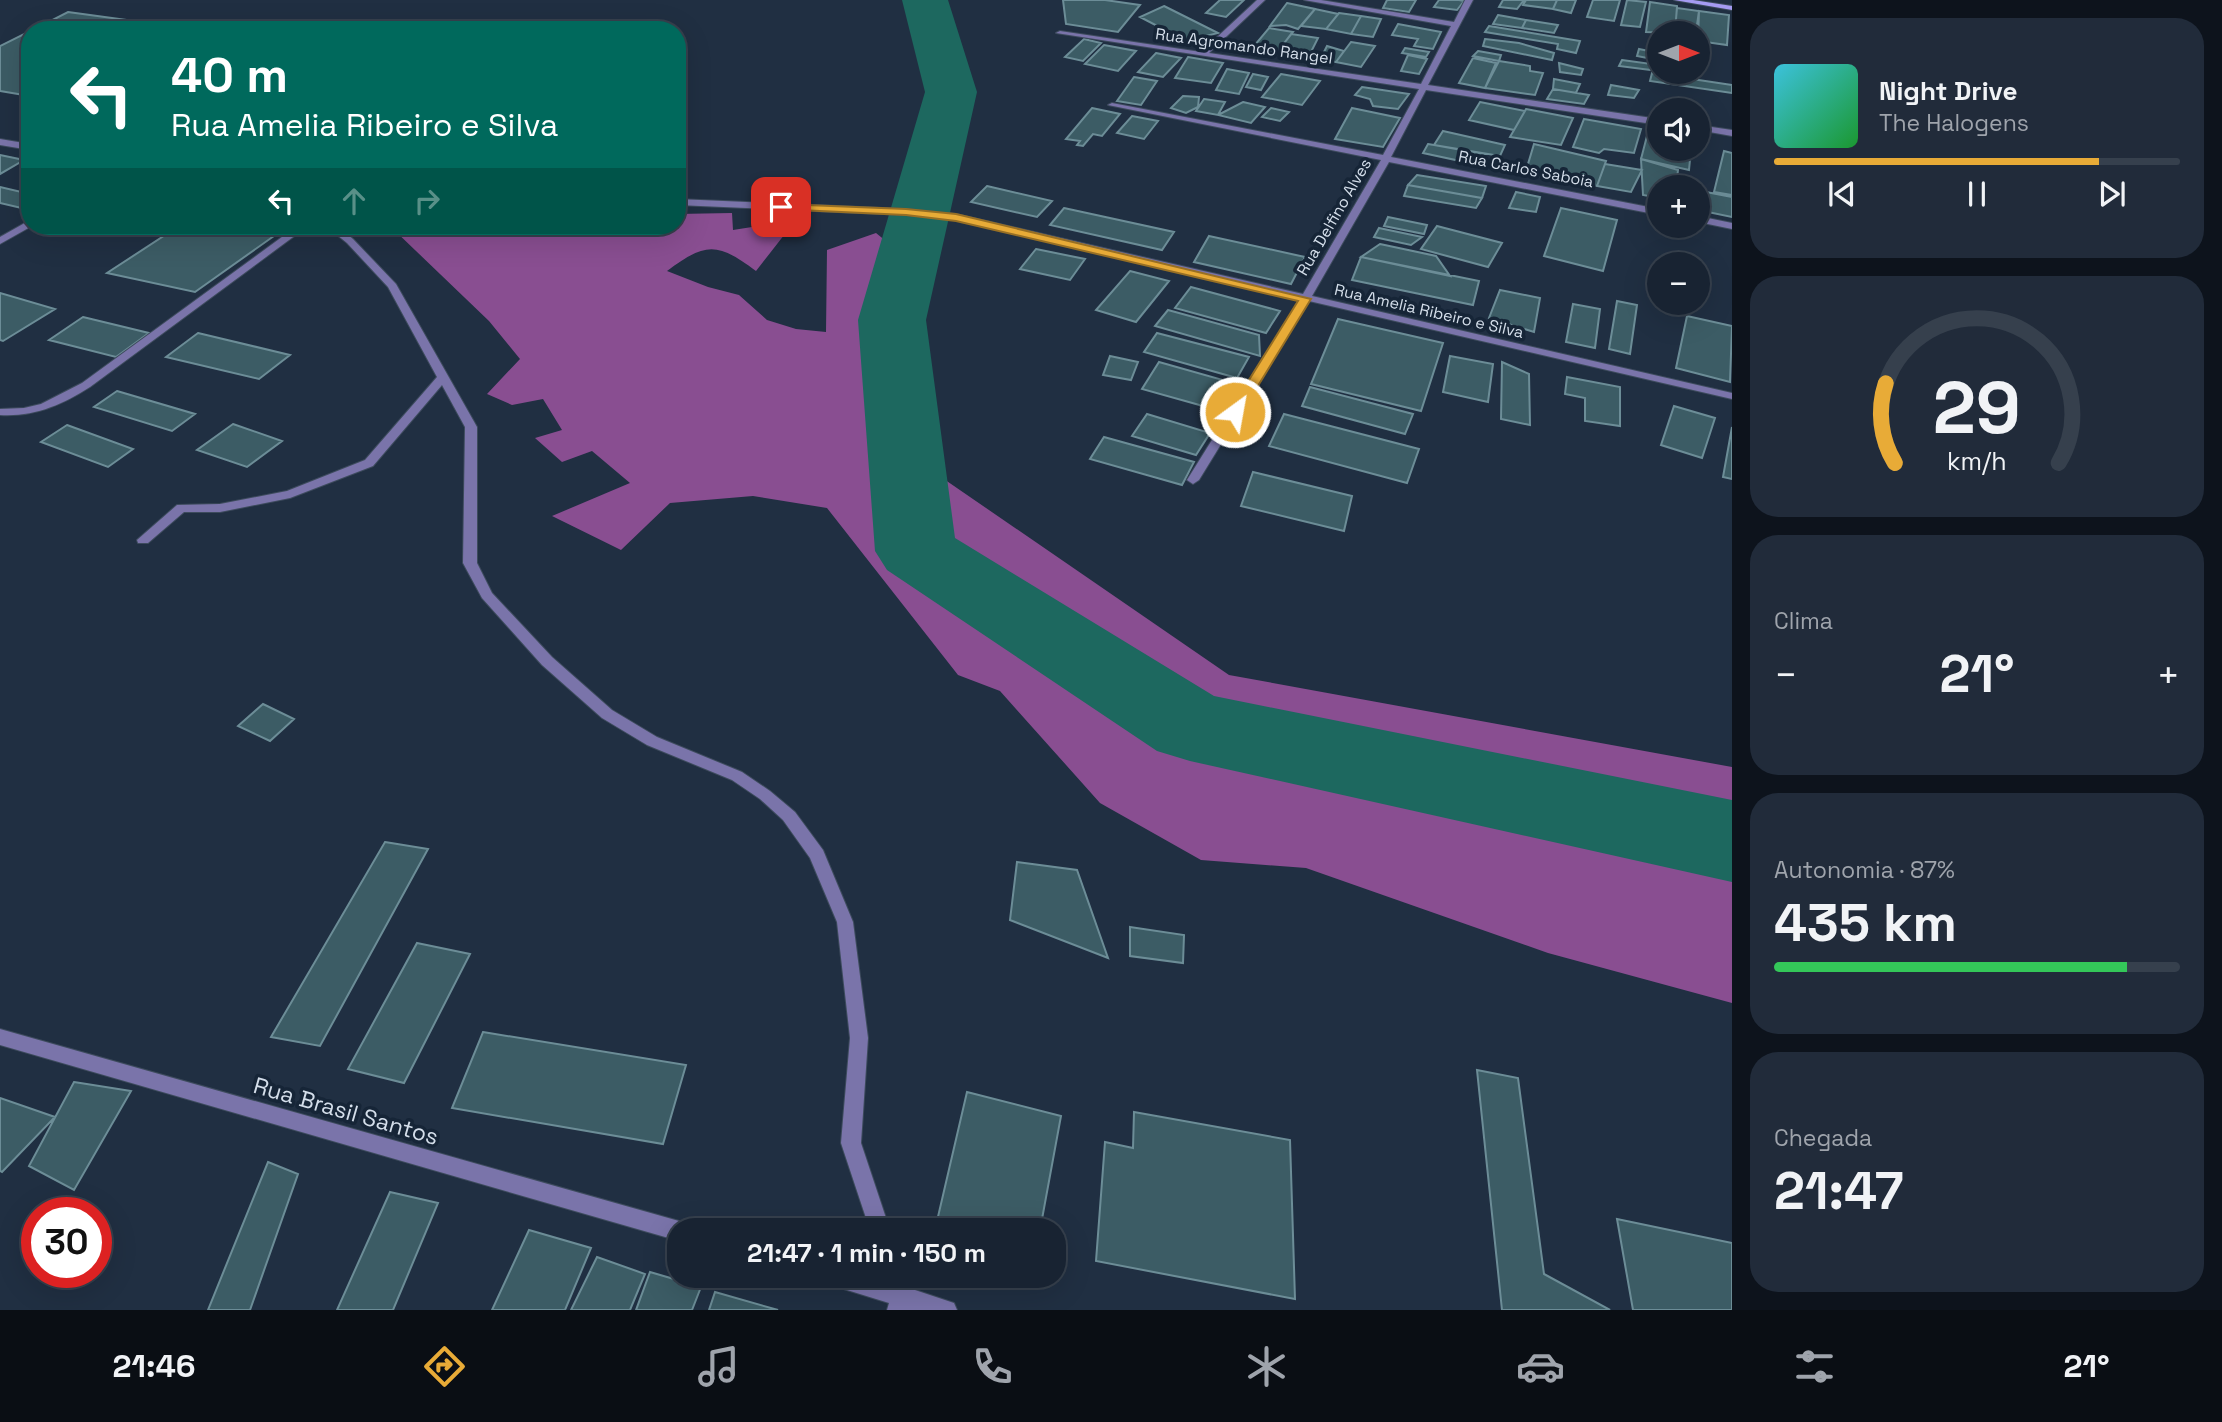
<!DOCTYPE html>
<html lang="pt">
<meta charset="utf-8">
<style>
body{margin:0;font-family:"Space Grotesk",sans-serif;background:#212b3a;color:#f1f3f6;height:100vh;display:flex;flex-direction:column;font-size:26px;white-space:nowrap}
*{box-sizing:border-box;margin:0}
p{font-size:23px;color:#9fa4ac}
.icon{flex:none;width:38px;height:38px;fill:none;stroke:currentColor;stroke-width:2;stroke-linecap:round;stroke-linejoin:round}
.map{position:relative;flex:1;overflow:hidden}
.sheet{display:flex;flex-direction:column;gap:18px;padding:18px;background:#0d131c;width:490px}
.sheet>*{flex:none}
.hud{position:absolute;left:21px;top:21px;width:665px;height:214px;border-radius:28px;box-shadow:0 7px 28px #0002,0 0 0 2px #36404d;background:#00695c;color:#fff;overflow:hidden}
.needle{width:46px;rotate:90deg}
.buttons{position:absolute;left:1647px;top:21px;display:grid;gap:14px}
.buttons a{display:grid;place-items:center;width:63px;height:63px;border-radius:50%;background:#182332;box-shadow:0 7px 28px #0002,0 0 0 2px #36404d;font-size:35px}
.speed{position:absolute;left:21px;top:1197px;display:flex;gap:14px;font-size:35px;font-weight:700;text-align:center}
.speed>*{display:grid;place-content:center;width:91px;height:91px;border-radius:50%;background:#182332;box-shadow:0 7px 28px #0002,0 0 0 2px #36404d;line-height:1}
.speed .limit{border:10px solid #d22;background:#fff;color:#111}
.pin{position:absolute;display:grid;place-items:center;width:60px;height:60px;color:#fff;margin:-30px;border-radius:14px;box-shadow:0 4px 10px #0006}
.me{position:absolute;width:77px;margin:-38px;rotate:32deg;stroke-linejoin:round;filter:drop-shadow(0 0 5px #0008)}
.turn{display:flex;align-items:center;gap:24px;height:147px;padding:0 35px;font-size:32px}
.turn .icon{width:91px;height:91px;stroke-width:2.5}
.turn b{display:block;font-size:49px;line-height:60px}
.lanes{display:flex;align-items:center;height:66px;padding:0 35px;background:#0003;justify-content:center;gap:35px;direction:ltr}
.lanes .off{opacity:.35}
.big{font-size:52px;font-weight:700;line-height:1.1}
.sheet .card{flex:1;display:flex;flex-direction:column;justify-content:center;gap:10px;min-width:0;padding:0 24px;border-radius:28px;background:#212b3a}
.sheet .dial{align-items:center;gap:0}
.dial svg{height:182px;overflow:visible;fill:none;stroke:#36404d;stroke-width:7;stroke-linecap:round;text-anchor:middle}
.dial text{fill:#f1f3f6;stroke:none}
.song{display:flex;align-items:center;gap:21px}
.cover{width:84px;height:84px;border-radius:10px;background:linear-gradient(135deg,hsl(190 70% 55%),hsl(130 70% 35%))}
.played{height:7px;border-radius:4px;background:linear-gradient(90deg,#e8ab37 80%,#36404d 80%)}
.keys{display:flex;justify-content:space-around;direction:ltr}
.heat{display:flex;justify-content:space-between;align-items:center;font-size:38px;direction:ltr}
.charge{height:10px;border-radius:5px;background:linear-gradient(90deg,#34c759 87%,#36404d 0)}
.trip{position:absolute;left:667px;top:1218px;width:399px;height:70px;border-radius:28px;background:#182332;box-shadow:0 7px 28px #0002,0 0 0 2px #36404d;font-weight:700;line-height:70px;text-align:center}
.tab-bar{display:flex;height:112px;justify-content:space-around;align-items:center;background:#0a0e14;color:#9fa4ac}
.tab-bar .icon{width:49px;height:49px}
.tab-bar .current{color:#e8ab37}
.tab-bar b{font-size:32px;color:#f1f3f6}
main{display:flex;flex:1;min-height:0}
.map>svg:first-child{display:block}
.forest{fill:#894e91}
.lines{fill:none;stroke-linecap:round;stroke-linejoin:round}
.river{fill:#1d685f;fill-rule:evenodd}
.building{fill:#3c5c65;stroke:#6c8d97;stroke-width:2}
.street-casing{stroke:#3d4b5d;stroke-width:2}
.secondary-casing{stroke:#3d4b5d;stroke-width:2}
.street{fill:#7a74aa;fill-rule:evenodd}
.secondary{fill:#a59bf2;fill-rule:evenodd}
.route{fill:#e8ab37;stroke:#976f24;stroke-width:2}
.labels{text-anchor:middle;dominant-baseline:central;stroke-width:7;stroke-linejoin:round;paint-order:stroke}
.far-street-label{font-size:16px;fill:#d4deea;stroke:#162537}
.near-street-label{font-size:23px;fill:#d4deea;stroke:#162537}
</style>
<main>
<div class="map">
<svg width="1732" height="1310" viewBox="0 0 1732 1310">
<rect width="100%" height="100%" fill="#202f42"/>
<path class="forest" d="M732 213 733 230 752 227 788 230 756 271C717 242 706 242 667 271L708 287 739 295 767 320 796 329 826 332 827 250 876 233 924 272 906 453 1229 675 1732 767V1003L1548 953 1306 868 1201 860 1100 803 1000 691 958 675 827 508 753 496 670 503 621 550 552 516 630 483 592 451 562 462 535 438 562 430 543 399 512 405 487 394 520 359 489 321 391 227 677 226V214Z"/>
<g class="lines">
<path class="river" d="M902 0H948L977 92 926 320 955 538 1214 696 1732 800V882L1190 761 1157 751 887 570 875 551 858 320 925 92Z"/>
</g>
<path class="building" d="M1063 0H1105L1140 5 1118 32 1066 24Z
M1220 0H1244L1226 17 1206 13Z
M1387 0H1416L1409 12 1383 8Z
M1439 0H1459L1464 1 1457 10 1434 7Z
M1503 0H1524L1517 9 1499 7Z
M1526 0H1557L1553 9 1523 5Z
M1557 0H1576L1571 13 1553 9Z
M1593 0H1620L1614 21 1587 17Z
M1627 0 1646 2 1640 27 1621 25Z
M1650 2 1677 6 1675 33 1646 32Z
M1287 3 1315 9 1298 29 1286 25 1270 26Z
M1164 6 1218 33 1186 41 1140 17Z
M1677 8 1699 11 1696 32 1675 30Z
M1315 9 1338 14 1326 29 1301 26Z
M1699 11 1729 15 1727 45 1698 41Z
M68 12 200 30H33Z
M1339 13 1361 16 1351 34 1326 29Z
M1498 15 1526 20 1522 28 1493 24Z
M1361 16 1381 19 1373 37 1351 34Z
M1526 20 1558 25 1554 33 1522 28Z
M1398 24 1441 32 1433 49 1414 46 1418 39 1392 35Z
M1489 26 1580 41 1576 53 1557 49 1558 44 1485 32Z
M1269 28 1293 32 1274 56 1249 52Z
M30 31V96L0 91V46Z
M1291 34 1318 38 1308 58 1276 54Z
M1084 39 1101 43 1083 61 1065 57Z
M1485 39 1519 43 1554 53 1552 60 1483 46Z
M1351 42 1375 46 1361 67 1336 62Z
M1104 45 1136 51 1118 71 1085 64Z
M1327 46 1344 51 1336 62 1320 60Z
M1405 48 1429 52 1426 57 1402 53Z
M1639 49 1659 53V58L1657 60 1637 56Z
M1478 51 1501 55 1499 61 1473 56Z
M1156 53 1181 58 1163 77 1138 72Z
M1408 55 1427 59 1419 74 1401 71Z
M1188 57 1223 63 1211 83 1175 78Z
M1473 58 1496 63 1485 88 1459 83Z
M1622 60 1659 65V71L1619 66Z
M1499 61 1530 66V71L1543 73 1535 95 1485 88Z
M1559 63 1583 69 1581 75 1560 72Z
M1227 69 1249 73 1239 94 1216 90Z
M1652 73 1732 85V93L1650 81Z
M1253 74 1268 77 1261 90 1246 87Z
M1281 74 1320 81 1302 105 1262 97Z
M1134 77 1157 81 1141 105 1117 101Z
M1554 79 1580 84 1576 93 1553 89Z
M1611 85 1639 90 1634 98 1608 95Z
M1362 87 1409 94 1398 109 1373 106 1370 99 1355 95Z
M1553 89 1589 95 1584 104 1547 99Z
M1183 96 1199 97 1198 107 1186 113 1171 108Z
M1204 99 1225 102 1218 115 1196 111Z
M1243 102 1265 107 1251 123 1218 115Z
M1480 102 1525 111 1514 130 1469 120Z
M1092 108 1120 114 1102 136 1093 134 1083 146 1077 145 1080 141 1066 139Z
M1271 108 1289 112 1280 121 1262 117Z
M1352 108 1400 118 1383 147 1335 139Z
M1526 109 1573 118 1561 145 1510 137Z
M1132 116 1158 121 1144 139 1117 133Z
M1584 119 1641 129 1634 153 1604 149 1599 153 1573 147Z
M1443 131 1505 145 1500 156 1434 145Z
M1648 132 1659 133V149H1691L1689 170 1641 159Z
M1428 144 1434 145 1484 154 1479 165 1423 153Z
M1534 144 1606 161 1597 186 1525 174Z
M1724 151 1732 153V195L1714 192Z
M0 155 24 160 0 174Z
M1641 159 1678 170 1676 187H1659V198L1643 195Z
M1605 164 1642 170 1631 192 1597 186Z
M1417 175 1486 186 1482 198 1408 185Z
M1408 185 1482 198 1476 208 1404 196Z
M987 186 1052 201 1037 217 971 202Z
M0 187 30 194V210L0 203Z
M1516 192 1540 197 1536 212 1509 208Z
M1706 192 1732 197V217L1703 211Z
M1064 208 1174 232 1162 250 1050 225Z
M1561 208 1617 220 1603 271 1544 256Z
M1388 217 1427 225 1424 234 1384 226Z
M179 226H288L195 292 107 273Z
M1437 226 1502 243 1488 267 1421 249Z
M1379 228 1422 237 1411 245 1374 237Z
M1209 236 1305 257 1291 284 1194 262Z
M1380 244 1436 256 1450 276 1361 257Z
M1036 249 1085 259 1070 280 1020 269Z
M1361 257 1479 281 1473 305 1352 280Z
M1130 271 1169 281 1136 322 1096 310Z
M1191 287 1280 311 1266 333 1175 308Z
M1500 290 1540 298 1534 332 1489 318Z
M0 293 55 309 3 341 0 340Z
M1617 301 1637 305 1630 354 1609 349Z
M1573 304 1600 309 1595 348 1566 342Z
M1168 310 1259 335 1260 356 1155 326Z
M1687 316 1732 326 1730 382 1676 368Z
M83 317 149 333 116 357 49 340Z
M1338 319 1443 343 1421 411 1311 384Z
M198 333 290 355 259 379 166 357Z
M1157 333 1249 357 1237 378 1144 352Z
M1110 356 1138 362 1131 380 1103 375Z
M1450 356 1493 364 1488 402 1443 392Z
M1159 362 1237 384 1221 411 1142 389Z
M1502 362 1529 374 1530 425 1501 419Z
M1567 377 1620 387V426L1585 421V398L1565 394Z
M1310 387 1413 414 1405 434 1302 406Z
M117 391 195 414 172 431 94 407Z
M1674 406 1715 418 1702 458 1661 445Z
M1147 414 1210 433 1196 455 1132 436Z
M1284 414 1419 449 1407 483 1269 446Z
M233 424 282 441 247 467 197 450Z
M67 425 133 449 108 467 41 442Z
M1732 427V479L1723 477Z
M1104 437 1194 462 1182 485 1090 459Z
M1253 472 1352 496 1344 531 1241 506Z
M263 704 294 719 270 741 238 726Z
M385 842 428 849 320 1046 271 1037Z
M1017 862 1077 870 1108 958 1010 920Z
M1130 927 1184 935 1183 963 1130 956Z
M417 943 470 954 404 1083 348 1069Z
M483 1032 686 1065 663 1144 452 1108Z
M1477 1070 1518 1078 1544 1274 1610 1310H1502Z
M74 1082 131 1091 74 1190 29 1166Z
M967 1092 1061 1116 1040 1230H969L937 1221Z
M0 1098 55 1117 2 1172 0 1171Z
M1134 1112 1290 1140 1295 1299 1096 1261 1105 1142 1133 1148Z
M268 1162 298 1174 250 1310H208Z
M390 1192 438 1203 393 1310H337Z
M1617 1219 1732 1243V1310H1633Z
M529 1230 591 1248 565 1310H492Z
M597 1257 645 1274 630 1310H571Z
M650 1272 701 1287 692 1310H636Z
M715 1292 778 1310H709Z"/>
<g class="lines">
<defs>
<path id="street" d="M1257 0H1265L1209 53 1421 84 1451 26 1304 0H1321L1454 22 1465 0H1473L1428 85 1659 119V125L1426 90 1391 157 1659 209V215L1389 162 1312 296 1732 393V399L1309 301 1199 480 1193 484 1187 480 1300 299 956 220 906 215 677 205V199L906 209 956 214 1303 294 1381 160 1108 105 1112 103 1383 155 1419 89 1056 33 1060 31 1201 52Z
M1698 125 1732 130V136L1698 130Z
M0 139 30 144V150L0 145Z
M1698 216 1732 223V229L1698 222Z
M30 220V226H32L0 244V237Z
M297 226H308L90 387C62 405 34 417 0 415V409L24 408 41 404 82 383Z
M326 226H337L353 239 396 284 477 427V563L492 593 552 657 612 710 657 737 742 772 770 791 795 812 823 850 853 922 868 1038 861 1143 890 1230H870L841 1143 850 1038 837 922 810 858 783 820 760 799 732 780 647 745 602 718 542 665 482 598 463 563 465 427 442 385 373 466 290 498 220 512H184L148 543H138L137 540 177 505 220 504 287 491 365 460 437 377 388 287 347 243Z
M0 1029 679 1221 686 1224 689 1230H679V1241L0 1045Z
M824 1276H867L886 1281 884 1276H904L909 1288 954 1303 957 1310H887L889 1303 834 1286 827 1283Z"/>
<path id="secondary" d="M1674 0H1693L1732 6V10Z"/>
</defs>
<use href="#street" class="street-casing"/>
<use href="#secondary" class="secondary-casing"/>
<use href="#street" class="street"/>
<use href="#secondary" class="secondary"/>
</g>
<path class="route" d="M781 204 906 209 956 214 1311 299 1242 412 1235 416 1229 412 1298 301 956 221 906 215 777 209V205Z"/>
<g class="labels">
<g class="far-street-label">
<text transform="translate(1244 46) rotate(8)">Rua Agromando Rangel</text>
<text transform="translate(1526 169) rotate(11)">Rua Carlos Saboia</text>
<text transform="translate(1334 217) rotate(-60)">Rua Delfino Alves</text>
<text transform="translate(1429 311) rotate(13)">Rua Amelia Ribeiro e Silva</text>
</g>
<g class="near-street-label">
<text transform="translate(346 1111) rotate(16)">Rua Brasil Santos</text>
</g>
</g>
</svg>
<div class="buttons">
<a><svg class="needle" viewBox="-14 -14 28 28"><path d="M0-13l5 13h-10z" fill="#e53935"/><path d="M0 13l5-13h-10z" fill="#9fa4ac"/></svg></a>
<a><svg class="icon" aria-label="sound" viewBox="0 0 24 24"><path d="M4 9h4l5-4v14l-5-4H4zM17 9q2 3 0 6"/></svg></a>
<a>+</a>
<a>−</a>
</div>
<div class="speed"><div class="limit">30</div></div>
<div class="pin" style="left:781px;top:207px;background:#d93025"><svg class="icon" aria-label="arrive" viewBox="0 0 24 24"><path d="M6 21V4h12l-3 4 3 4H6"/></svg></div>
<svg class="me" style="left:1235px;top:412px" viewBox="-20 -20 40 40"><circle r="17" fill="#e8ab37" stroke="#fff" stroke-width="3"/><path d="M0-11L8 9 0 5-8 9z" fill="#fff"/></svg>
<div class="trip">21:47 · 1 min · 150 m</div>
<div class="hud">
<div class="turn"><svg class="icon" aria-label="left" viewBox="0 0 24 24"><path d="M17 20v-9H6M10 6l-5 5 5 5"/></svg><div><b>40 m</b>Rua Amelia Ribeiro e Silva</div></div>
<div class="lanes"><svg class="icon" aria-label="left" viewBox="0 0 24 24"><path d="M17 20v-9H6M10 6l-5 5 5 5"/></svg><svg class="icon off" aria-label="ahead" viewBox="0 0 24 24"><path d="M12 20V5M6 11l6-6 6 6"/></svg><svg class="icon off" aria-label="right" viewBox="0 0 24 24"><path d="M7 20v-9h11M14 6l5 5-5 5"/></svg></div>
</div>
</div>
<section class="sheet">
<div class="card">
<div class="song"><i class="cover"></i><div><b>Night Drive</b><p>The Halogens</p></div></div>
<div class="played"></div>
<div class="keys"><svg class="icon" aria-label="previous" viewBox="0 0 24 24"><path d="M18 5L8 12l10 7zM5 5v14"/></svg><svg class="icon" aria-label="pause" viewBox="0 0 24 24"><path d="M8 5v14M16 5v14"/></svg><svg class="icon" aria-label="next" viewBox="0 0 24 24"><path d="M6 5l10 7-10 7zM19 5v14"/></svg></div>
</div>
<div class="card dial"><svg viewBox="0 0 100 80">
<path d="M14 69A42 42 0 1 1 86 69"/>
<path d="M14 69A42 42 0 0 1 10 34" stroke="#e8ab37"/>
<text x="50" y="56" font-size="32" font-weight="700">29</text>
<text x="50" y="72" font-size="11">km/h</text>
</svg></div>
<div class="card"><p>Clima</p>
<div class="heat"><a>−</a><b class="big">21°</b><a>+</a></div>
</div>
<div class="card"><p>Autonomia · 87%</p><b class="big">435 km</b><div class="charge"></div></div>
<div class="card"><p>Chegada</p><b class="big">21:47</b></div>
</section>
</main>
<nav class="tab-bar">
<b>21:46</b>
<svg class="icon current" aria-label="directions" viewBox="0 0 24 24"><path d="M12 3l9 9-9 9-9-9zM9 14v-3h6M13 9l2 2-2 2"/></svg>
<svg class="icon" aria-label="music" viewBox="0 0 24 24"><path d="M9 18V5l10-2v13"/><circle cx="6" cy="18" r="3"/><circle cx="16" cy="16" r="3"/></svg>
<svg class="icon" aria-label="phone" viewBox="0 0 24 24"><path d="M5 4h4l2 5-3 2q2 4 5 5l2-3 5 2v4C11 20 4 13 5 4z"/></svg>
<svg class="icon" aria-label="climate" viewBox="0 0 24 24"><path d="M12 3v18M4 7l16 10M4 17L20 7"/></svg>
<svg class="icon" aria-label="car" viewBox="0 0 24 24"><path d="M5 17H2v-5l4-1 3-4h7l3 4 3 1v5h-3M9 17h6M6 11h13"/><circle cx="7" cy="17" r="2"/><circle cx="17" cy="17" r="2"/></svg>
<svg class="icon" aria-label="filters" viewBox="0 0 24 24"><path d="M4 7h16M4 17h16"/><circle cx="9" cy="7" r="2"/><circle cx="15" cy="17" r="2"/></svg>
<b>21°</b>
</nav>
